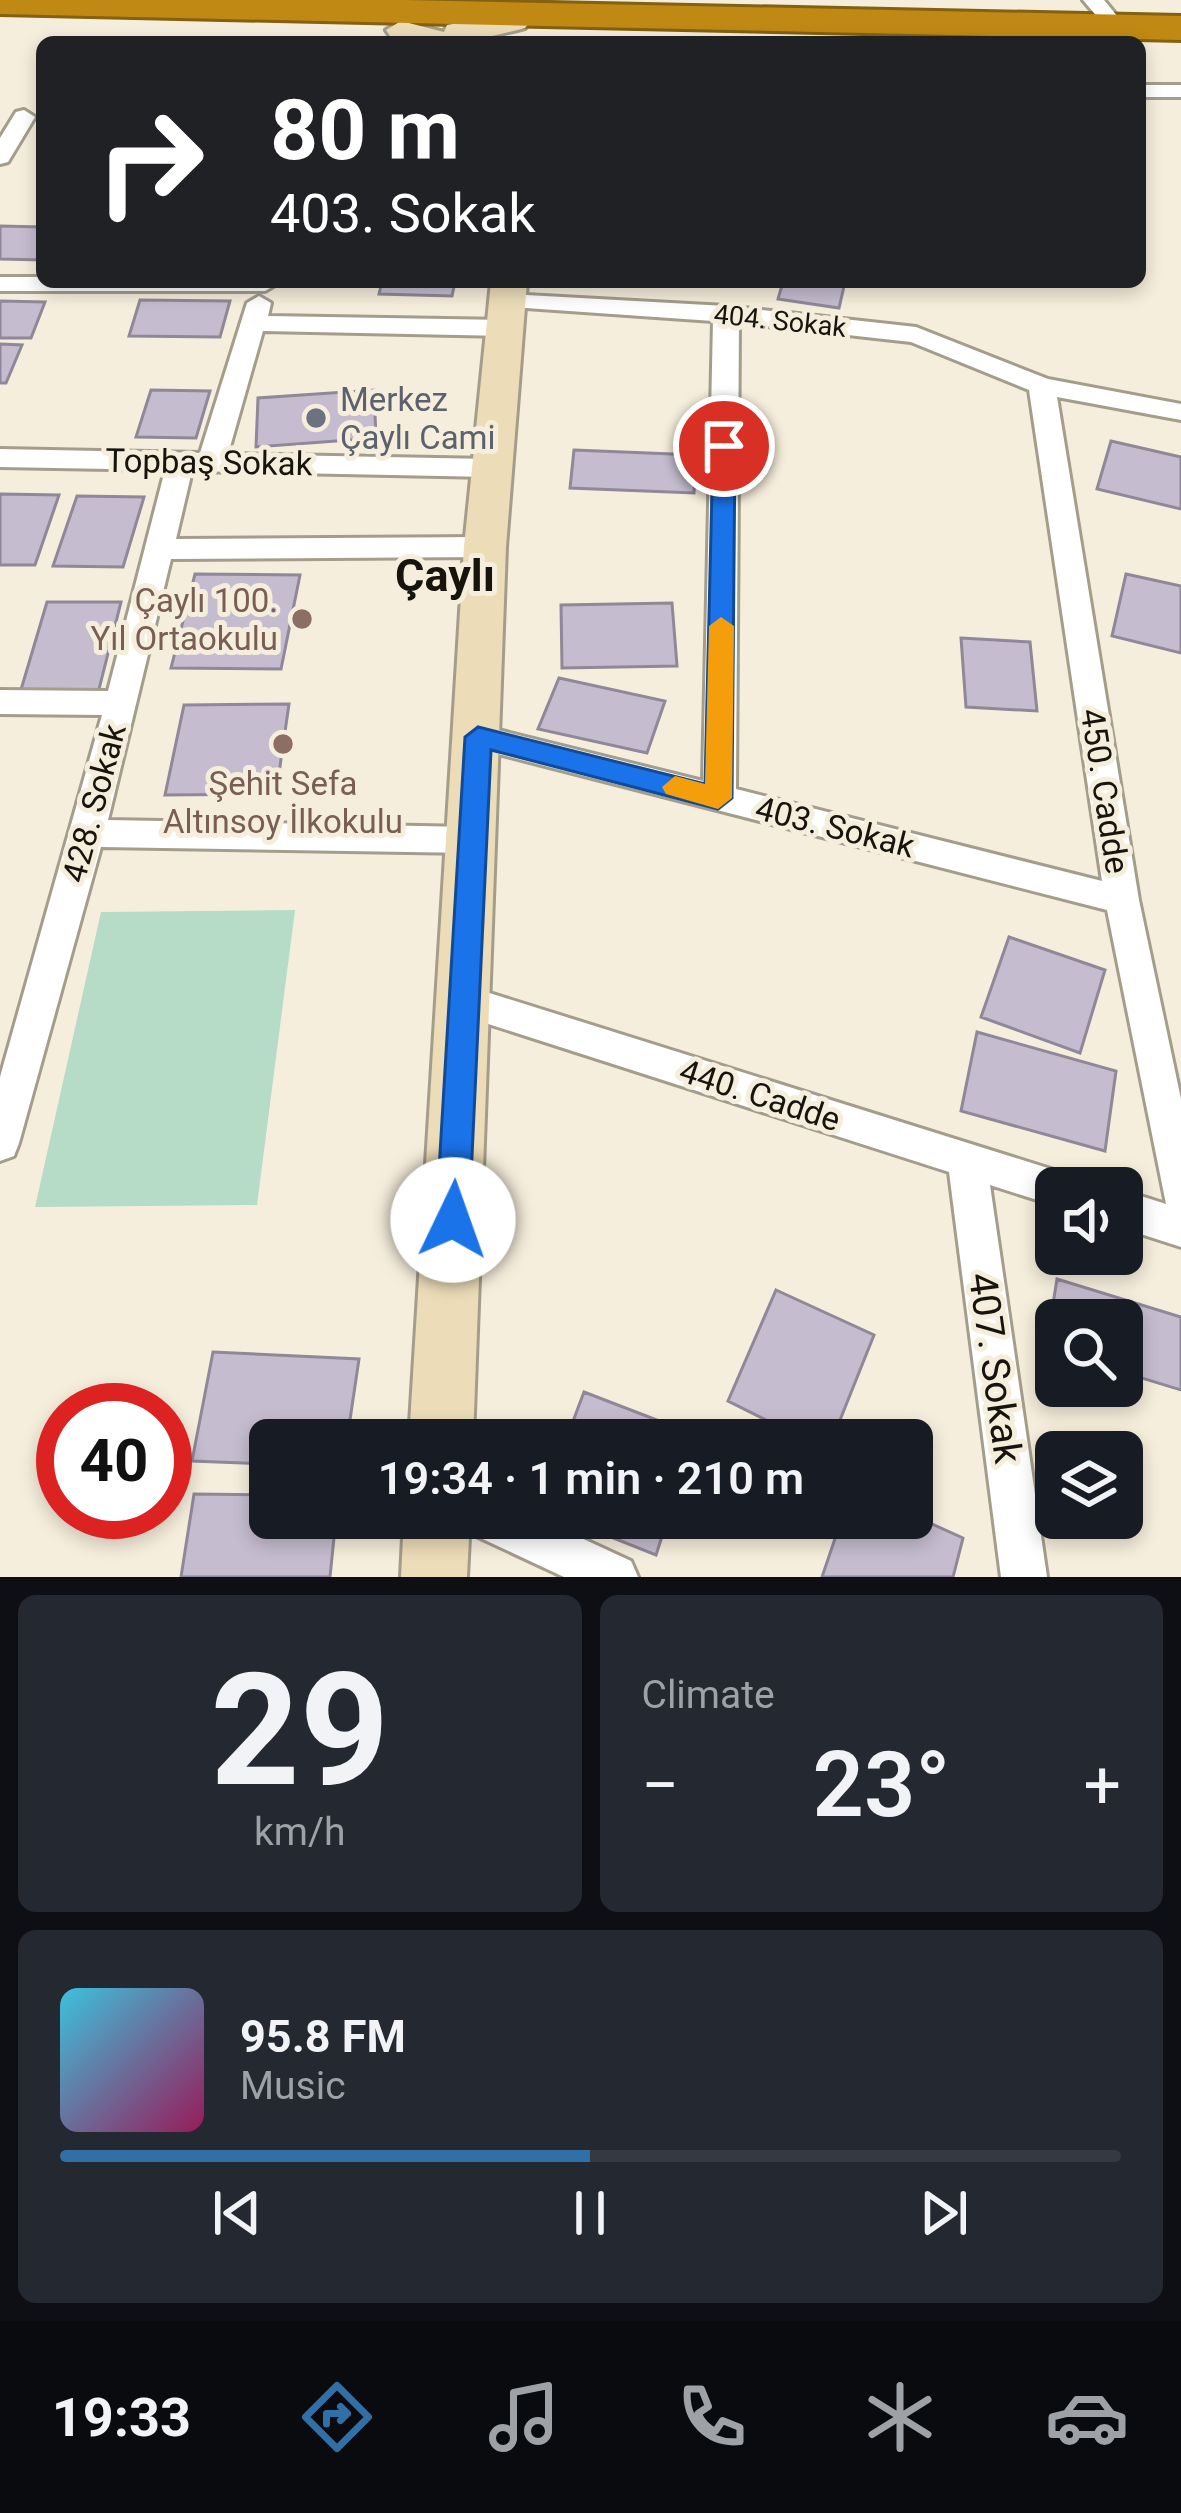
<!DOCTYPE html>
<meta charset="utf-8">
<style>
body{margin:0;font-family:Roboto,sans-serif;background:#242831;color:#f1f3f6;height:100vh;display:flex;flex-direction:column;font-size:45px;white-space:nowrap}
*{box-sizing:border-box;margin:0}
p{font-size:39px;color:#9ea1a6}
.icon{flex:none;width:66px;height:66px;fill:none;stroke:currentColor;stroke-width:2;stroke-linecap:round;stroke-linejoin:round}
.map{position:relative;height:1577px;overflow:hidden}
.side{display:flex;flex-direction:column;gap:18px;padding:18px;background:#0d0f14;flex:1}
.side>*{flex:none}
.banner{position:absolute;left:36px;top:36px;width:1110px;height:252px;border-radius:18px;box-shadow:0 6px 18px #0003;background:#202124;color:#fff;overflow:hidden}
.fabs{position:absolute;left:1035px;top:1167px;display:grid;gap:24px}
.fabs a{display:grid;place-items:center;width:108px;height:108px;border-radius:18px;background:#171b24;box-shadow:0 6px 18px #0003;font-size:60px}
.speed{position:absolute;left:36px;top:1383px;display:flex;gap:24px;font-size:60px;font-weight:700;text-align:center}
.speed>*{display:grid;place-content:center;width:156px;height:156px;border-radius:50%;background:#171b24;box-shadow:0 6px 18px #0003;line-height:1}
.speed .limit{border:18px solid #d22;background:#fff;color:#111}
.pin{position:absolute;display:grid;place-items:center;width:102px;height:102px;color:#fff;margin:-51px;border:6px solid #fff;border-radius:50%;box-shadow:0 3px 12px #0007}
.me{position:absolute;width:132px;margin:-66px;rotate:3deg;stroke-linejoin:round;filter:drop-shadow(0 0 9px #0008)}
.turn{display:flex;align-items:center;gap:42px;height:252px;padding:0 36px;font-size:54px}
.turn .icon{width:156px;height:156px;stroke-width:2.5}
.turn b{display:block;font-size:84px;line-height:102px}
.big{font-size:90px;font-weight:600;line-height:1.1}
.side .tile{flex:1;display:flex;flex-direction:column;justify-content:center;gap:18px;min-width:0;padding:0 42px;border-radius:18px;background:#242831}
.side .dial{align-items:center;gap:0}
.dial b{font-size:156px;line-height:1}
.song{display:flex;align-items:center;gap:36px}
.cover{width:144px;height:144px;border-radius:18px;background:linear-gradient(135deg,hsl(190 70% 55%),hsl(330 70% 35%))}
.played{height:12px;border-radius:6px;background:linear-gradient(90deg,#3170a7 50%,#363941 50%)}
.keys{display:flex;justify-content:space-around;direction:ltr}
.heat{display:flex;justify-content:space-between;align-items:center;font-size:66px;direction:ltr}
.side .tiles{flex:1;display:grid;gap:18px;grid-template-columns:1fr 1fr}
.tile:last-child{grid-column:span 2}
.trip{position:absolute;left:249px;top:1419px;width:684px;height:120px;border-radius:18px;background:#171b24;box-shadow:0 6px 18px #0003;font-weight:600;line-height:120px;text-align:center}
.menu{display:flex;height:192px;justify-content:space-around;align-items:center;background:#090b0e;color:#9ea1a6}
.menu .icon{width:84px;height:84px}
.menu .current{color:#3170a7}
.menu b{font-size:54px;color:#f1f3f6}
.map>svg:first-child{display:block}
.green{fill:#b6dbc6}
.building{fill:#c5bdcf;stroke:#8f8898;stroke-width:3}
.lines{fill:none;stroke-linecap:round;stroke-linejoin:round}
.street-casing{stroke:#a49d8c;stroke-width:6}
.secondary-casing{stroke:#a49d8c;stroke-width:6}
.highway-casing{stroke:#846011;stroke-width:6}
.street{fill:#fff;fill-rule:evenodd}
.secondary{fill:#ecdcb8;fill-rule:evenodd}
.highway{fill:#bf8913;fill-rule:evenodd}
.route{fill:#1a73e8;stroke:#114b97;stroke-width:3}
.slow{fill:#f59e0b}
.worship-dot{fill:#6b7280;stroke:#f6eedc;stroke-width:4.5}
.education-dot{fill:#8d6e63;stroke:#f6eedc;stroke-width:4.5}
.labels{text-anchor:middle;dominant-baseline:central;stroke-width:10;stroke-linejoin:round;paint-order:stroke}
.far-street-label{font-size:27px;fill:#16140d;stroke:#f6eedc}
.worship-label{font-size:33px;fill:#5b616d;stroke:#f6eedc;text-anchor:start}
.street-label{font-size:33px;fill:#16140d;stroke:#f6eedc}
.education-label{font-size:33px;fill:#785e54;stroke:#f6eedc;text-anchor:end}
.near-street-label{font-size:39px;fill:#16140d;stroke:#f6eedc}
.district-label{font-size:45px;font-weight:bold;fill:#16140d;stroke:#f6eedc}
</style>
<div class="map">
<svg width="1181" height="1577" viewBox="0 0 1181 1577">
<rect width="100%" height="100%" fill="#f6eedc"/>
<path class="green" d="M295 910 257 1205 35 1207 101 912Z"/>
<path class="building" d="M0 226 42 227V260L0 259Z
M382 282H455L452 296 379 294Z
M783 282H845L839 308 778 299Z
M140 300 230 301 220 337 129 336Z
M0 301 45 302 31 338H0Z
M0 344 22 345 6 383H0Z
M151 390 210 391 196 438 136 437Z
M374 390 376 438 256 447 258 398Z
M1111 441 1181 457V509L1097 489Z
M574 450 696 455 694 493 570 488Z
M0 494 59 495 35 565H0Z
M77 496 144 497 123 567 53 566Z
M195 574 300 575 281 669 171 668Z
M1126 574 1181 586V653L1112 636Z
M47 602H121L98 693H20Z
M672 603 677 666 562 668 561 605Z
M961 638 1030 642 1037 711 966 707Z
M559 678 665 701 647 753 538 729Z
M289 704 276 794 165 795 184 705Z
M1009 937 1105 970 1080 1053 981 1017Z
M977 1032 1116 1071 1105 1151 961 1111Z
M1057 1279 1181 1317V1390L1122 1372V1320H1056V1351L1046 1348Z
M776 1290 874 1335 832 1440H806L728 1401Z
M213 1352 359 1359 347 1440H270V1464L192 1461Z
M584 1392 696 1435 694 1440H566Z
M194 1494 270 1495V1518H336L330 1577H181Z
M912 1515 963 1538 953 1577H822L842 1518Z
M563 1518H668L656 1555Z"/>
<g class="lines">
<defs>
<path id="street" d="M1083 0H1104L1127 28 1124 32H1110Z
M1140 85H1181V97H1140Z
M24 110 35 117 8 162 0 164V138L16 112Z
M0 277H42V282L277 284 265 291H0Z
M507 294 726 306 916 327 1048 379 1181 404V420L1057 397 1139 900 1181 1099V1247L1122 1228V1190L1166 1204 1107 910 467 746 462 737 467 728 478 725 703 781 713 321 498 306 495 301ZM739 323 911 342 1029 390 1102 881 736 789Z
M259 296 271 303 268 316 505 320 518 328 505 336 263 331 228 454 490 459 504 468 490 477 192 471 176 539 485 537 500 547 485 557 171 559 108 820 470 827 482 830 487 840 482 850 470 853 101 847 19 1143 14 1156 0 1161V1077L102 715 0 714V690L108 691 165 470 0 467V449L200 453 247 303Z
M464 985 1070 1175 1076 1188H1056V1206L990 1185 1047 1577H1001L949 1172 451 1012 446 1001 451 990Z
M465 1518H538L631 1561 638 1577H564L472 1534Z"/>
<path id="secondary" d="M515 13 530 22 525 28C479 40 437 49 390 36L386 30 401 21 444 32 447 25Z
M491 282H527L506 547 473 1440H409L464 547Z
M404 1518H470L467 1577H401Z"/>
<path id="highway" d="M0 0H404L1181 16V40L0 14Z"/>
</defs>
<use href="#street" class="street-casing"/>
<use href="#secondary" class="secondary-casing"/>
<use href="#highway" class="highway-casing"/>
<use href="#street" class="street"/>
<use href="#secondary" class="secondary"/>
<use href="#highway" class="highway"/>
</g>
<path class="route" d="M724 439 735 446 732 798 718 809 491 750 469 1220 464 1231 453 1236 441 1231 436 1220 465 737 478 727 705 784 713 446Z"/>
<path class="slow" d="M721 617 734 626 732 798 718 809 666 794 662 787 675 776 705 784 709 626Z"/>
<circle class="worship-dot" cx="316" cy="418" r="12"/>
<g class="education-dot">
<circle cx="302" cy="619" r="12"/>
<circle cx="283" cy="744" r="12"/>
</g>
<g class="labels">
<g class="far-street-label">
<text transform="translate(780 321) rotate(6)">404. Sokak</text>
</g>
<g class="worship-label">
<text x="340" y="399">Merkez<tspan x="340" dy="38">Çaylı Cami</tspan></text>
</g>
<g class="street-label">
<text transform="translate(209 462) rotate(1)">Topbaş Sokak</text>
<text transform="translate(1105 791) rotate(81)">450. Cadde</text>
<text transform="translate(94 803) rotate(-75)">428. Sokak</text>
<text transform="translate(835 827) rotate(14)">403. Sokak</text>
<text transform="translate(760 1095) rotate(18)">440. Cadde</text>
</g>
<g class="education-label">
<text x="278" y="600">Çaylı 100.<tspan x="278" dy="38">Yıl Ortaokulu</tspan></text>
<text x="283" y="783" text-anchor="middle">Şehit Sefa<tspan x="283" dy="38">Altınsoy İlkokulu</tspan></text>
</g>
<g class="near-street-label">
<text transform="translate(995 1368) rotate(82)">407. Sokak</text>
</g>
<g class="district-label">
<text x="445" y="575">Çaylı</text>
</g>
</g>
</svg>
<div class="fabs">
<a><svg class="icon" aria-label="sound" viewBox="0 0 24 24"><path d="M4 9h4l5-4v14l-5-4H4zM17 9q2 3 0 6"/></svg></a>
<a><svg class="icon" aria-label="search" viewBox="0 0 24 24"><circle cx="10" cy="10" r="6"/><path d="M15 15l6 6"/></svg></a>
<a><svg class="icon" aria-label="layers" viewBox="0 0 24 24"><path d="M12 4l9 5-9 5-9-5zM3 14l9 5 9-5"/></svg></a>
</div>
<div class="speed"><div class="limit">40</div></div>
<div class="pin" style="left:724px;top:446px;background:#d93025"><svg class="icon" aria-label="arrive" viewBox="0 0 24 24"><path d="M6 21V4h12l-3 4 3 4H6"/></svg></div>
<svg class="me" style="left:453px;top:1220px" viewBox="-20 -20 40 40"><circle r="19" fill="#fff"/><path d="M0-13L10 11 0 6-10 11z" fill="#1a73e8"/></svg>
<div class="trip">19:34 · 1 min · 210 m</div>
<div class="banner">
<div class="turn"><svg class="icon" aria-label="right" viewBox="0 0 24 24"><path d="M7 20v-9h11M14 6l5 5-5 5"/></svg><div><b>80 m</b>403. Sokak</div></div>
</div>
</div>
<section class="side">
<div class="tiles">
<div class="tile dial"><b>29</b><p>km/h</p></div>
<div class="tile"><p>Climate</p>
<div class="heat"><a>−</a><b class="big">23°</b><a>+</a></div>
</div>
<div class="tile">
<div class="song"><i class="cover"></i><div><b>95.8 FM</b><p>Music</p></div></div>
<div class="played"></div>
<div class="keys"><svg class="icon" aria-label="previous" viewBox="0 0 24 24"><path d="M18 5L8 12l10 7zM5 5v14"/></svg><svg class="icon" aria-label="pause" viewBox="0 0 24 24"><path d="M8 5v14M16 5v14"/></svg><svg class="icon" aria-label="next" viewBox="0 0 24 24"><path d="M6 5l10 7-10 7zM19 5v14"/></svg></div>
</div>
</div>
</section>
<nav class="menu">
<b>19:33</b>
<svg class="icon current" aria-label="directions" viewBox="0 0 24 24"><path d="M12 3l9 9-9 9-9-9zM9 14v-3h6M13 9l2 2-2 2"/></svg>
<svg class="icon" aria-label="music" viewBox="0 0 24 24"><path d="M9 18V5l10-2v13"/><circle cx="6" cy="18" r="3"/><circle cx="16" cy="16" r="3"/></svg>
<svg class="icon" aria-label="phone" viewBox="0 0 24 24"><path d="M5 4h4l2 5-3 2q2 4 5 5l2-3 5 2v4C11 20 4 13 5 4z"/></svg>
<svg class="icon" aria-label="climate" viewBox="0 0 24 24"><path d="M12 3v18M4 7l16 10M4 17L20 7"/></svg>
<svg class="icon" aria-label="car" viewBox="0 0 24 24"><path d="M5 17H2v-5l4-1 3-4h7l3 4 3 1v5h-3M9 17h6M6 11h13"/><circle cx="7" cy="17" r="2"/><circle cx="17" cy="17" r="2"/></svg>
</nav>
